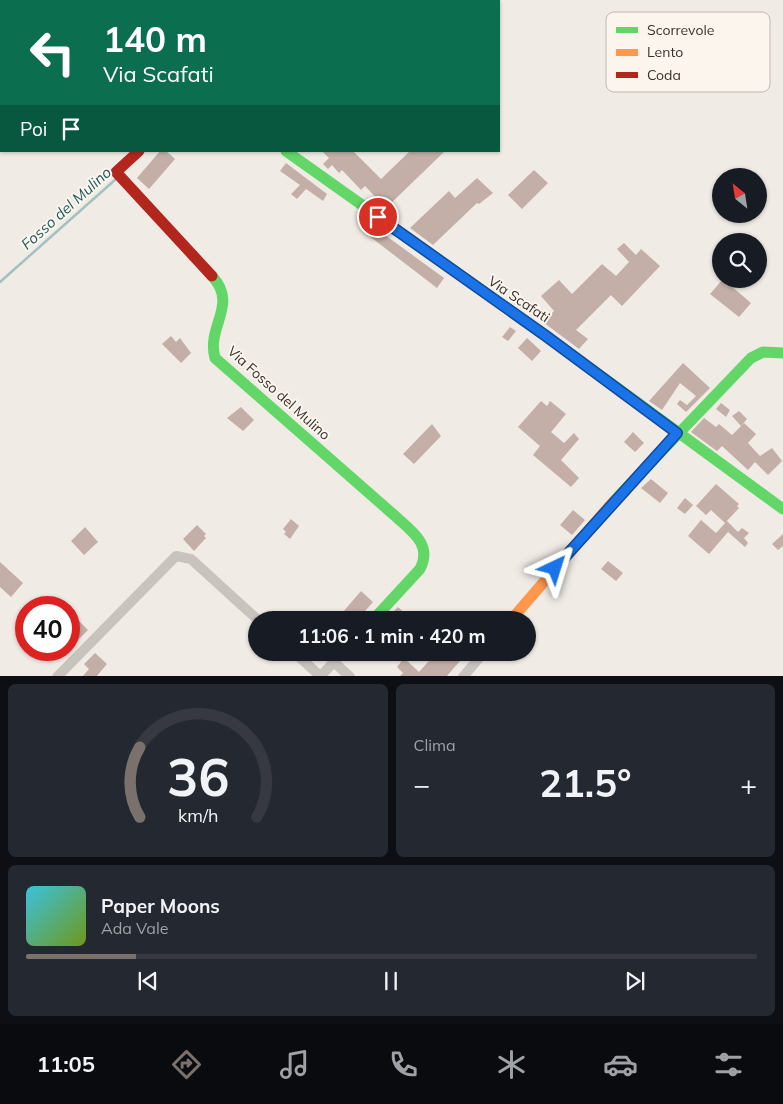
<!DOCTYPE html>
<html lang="it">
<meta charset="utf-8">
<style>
body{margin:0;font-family:Mulish,sans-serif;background:#242831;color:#f1f3f6;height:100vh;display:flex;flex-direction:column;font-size:19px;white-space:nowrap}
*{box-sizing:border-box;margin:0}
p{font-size:16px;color:#9ea1a6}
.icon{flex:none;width:28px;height:28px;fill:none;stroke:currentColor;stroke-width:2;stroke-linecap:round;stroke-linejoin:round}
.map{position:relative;height:676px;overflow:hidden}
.details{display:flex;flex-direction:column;gap:8px;padding:8px;background:#0d0f14;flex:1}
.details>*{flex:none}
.guide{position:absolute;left:0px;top:0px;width:500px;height:152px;box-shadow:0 1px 4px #0004;background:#0b6e4f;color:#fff;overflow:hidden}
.needle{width:32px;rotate:330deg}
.tools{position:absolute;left:712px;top:168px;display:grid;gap:10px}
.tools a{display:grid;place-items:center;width:55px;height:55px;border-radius:50%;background:#171b24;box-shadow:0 1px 4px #0004;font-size:25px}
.speed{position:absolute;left:15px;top:596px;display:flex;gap:10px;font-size:25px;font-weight:700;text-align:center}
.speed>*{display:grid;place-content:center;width:65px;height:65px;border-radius:50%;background:#171b24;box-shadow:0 1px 4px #0004;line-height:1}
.speed .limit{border:8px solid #d22;background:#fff;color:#111}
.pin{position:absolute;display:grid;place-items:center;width:42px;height:42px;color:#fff;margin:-21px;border:2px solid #fff;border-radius:50%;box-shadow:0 1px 5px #0007}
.me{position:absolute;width:55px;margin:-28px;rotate:41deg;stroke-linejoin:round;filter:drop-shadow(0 0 4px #0008)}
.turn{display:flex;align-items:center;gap:18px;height:105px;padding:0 20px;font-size:22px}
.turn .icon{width:65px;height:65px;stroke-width:2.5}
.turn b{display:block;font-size:35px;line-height:42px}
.then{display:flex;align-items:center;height:48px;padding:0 20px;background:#0003;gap:10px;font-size:19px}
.big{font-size:38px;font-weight:700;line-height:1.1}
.details .card{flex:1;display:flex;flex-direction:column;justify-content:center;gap:8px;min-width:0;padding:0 18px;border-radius:8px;background:#242831}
.details .dial{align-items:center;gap:0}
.dial svg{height:130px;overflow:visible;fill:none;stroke:#363941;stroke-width:7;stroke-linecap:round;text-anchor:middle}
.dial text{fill:#f1f3f6;stroke:none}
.song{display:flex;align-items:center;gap:15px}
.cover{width:60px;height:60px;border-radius:8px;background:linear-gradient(135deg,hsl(190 70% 55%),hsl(80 70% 35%))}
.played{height:5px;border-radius:2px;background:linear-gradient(90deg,#7a716c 15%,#363941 15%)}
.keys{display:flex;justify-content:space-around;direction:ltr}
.heat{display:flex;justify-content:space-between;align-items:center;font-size:28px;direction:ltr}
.details .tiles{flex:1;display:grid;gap:8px;grid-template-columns:1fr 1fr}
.card:last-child{grid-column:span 2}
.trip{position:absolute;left:248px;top:611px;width:288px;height:50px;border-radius:25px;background:#171b24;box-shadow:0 1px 4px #0004;font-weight:700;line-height:50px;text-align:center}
.tab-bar{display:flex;height:80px;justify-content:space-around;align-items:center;background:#090b0e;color:#9ea1a6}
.tab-bar .icon{width:35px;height:35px}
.tab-bar .on{color:#7a716c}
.tab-bar b{font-size:22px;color:#f1f3f6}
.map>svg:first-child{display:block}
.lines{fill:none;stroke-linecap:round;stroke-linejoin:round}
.stream{stroke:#a1c2c1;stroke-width:2.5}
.building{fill:#c3afa7}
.street{stroke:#c9c3be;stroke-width:10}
.fast{stroke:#63d668;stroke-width:11}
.slow{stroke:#ff974d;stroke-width:11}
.jam{stroke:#b3261e;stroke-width:11}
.route-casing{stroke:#114b97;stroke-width:12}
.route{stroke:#1a73e8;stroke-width:9}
.labels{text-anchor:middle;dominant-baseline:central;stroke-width:4;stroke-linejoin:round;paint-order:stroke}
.street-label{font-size:14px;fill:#3b302b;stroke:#fbf5ee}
.water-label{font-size:15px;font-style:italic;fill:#1f5a5e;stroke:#fbf5ee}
.key{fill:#fbf5ee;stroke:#c1bab4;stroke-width:1}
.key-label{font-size:14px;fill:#3b302b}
</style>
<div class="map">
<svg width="783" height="677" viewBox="0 0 783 677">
<rect width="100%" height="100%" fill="#f0ebe5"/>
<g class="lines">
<path class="stream" d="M0 282 116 179"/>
</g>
<path class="building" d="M160 151H166L175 159 149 189 137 178Z
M322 151H353L381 179 410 151H445L386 208 365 186 361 190 342 170 339 173 332 165 328 169 323 164 329 158Z
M286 163 327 194 323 201 306 189 297 199 291 194 300 185 280 171Z
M534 170 548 183 522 209 508 195Z
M477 178 493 193 479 204 477 203 433 245 410 228 449 191 455 198Z
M374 227 444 278 437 288 368 235Z
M624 243 636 255 641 249 660 266 622 306 611 295 576 330 588 339 579 349 543 322 554 311 541 296 559 280 572 294 602 264 616 276 629 262 617 249Z
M723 279 751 303 739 317 710 294Z
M510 327 516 331 508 341 502 337Z
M171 336 176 342 180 338 191 353 181 363 162 344Z
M527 338 541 351 532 361 518 348Z
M683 363 710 388 686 412 677 404 680 400 687 405 696 396 680 383 662 410 649 401Z
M541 401 547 406 550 401 566 414 551 432 564 443 574 433 579 439 561 460 579 478 571 487 533 455 540 446 518 427Z
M721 403 730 410 726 417 716 409Z
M241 407 254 420 243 431 227 418Z
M739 411 747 419 741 426 732 416Z
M704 418 716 427 719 424 732 435 744 423 756 434 748 443 760 456 772 448 782 461 768 475 755 462 748 470 722 446 717 451 691 432Z
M432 424 441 436 414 464 403 454Z
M633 432 644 443 635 452 624 442Z
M651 479 668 493 660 503 641 488Z
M716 484 739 504 737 506 739 508 725 523 711 510 706 515 696 506Z
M685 498 693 505 685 514 677 508Z
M573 510 585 520 572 535 560 525Z
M291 519 299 526 290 539 284 534 286 532 283 529Z
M701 520 716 533 727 521 738 532 742 528 749 533 744 538 748 543 745 547 728 532 709 554 688 536Z
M197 525 206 534 204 536 206 538 194 551 183 539Z
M85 527 98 542 84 555 71 541Z
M783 534V546L778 550 772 544Z
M608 561 623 573 616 581 601 569Z
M0 562 23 583 11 597 0 587Z
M361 591 373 602 357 620H351L343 612Z
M398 607 412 620H385Z
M69 611 88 630 77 641 69 633Z
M437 652H450L460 661 446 677H399L403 673 397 667 404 658 419 672Z
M95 653 107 664 96 677H82L89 669 84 664Z"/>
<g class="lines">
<path class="street" d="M260 1 262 0
M294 652 320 676
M334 662 350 677
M57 677 176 556 191 559 258 620
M320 677 343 652
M463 677 484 652"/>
<path class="fast" d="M69 0 71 1
M286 151 545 335 783 509
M212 276C239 305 206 326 215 358L394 515C411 531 433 544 420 569L373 620
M613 502 751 358 763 352 783 353"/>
<path class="slow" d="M511 620 613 502"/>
<path class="jam" d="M139 151 116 172 212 276"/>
</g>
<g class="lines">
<defs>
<path id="route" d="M378 217 546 336 677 433 555 568"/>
</defs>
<use href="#route" class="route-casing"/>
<use href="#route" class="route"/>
</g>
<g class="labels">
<g class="street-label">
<text transform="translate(519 299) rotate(34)">Via Scafati</text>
<text transform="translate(279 393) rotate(42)">Via Fosso del Mulino</text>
</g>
<g class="water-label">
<text transform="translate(66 208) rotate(-42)">Fosso del Mulino</text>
</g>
</g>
<rect x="606" y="12" width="164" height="80" rx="8" class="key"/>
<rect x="616" y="27" width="22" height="6" fill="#63d668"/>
<rect x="616" y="49" width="22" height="7" fill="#ff974d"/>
<rect x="616" y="72" width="22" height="6" fill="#b3261e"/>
<g class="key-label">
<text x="647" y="35">Scorrevole</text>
<text x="647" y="57">Lento</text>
<text x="647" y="80">Coda</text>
</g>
</svg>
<div class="tools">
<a><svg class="needle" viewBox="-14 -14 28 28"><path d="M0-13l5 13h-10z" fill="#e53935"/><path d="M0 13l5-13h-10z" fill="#9ea1a6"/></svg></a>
<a><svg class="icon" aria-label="search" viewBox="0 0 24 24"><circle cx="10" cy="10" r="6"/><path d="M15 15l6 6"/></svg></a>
</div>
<div class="speed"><div class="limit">40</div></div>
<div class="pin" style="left:378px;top:217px;background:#d93025"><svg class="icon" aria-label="arrive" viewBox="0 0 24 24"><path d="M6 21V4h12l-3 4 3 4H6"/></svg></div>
<svg class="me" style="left:555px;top:568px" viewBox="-20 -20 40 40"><path d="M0-17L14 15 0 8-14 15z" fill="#1a73e8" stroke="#fff" stroke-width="4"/></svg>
<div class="trip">11:06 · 1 min · 420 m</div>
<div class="guide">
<div class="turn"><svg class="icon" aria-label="left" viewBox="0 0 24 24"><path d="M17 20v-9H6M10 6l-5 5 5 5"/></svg><div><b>140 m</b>Via Scafati</div></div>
<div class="then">Poi<svg class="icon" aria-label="arrive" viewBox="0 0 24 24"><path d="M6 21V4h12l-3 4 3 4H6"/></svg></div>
</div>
</div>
<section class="details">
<div class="tiles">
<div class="card dial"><svg viewBox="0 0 100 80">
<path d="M14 69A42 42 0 1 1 86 69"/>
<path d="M14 69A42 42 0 0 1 14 26" stroke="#7a716c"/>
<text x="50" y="56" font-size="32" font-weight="700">36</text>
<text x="50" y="72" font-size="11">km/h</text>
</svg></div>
<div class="card"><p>Clima</p>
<div class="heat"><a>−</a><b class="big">21.5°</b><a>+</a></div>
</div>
<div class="card">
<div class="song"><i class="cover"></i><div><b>Paper Moons</b><p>Ada Vale</p></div></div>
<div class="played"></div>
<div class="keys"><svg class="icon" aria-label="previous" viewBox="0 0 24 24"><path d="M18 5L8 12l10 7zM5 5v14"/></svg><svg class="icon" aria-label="pause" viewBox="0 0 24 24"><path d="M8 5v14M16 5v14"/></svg><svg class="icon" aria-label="next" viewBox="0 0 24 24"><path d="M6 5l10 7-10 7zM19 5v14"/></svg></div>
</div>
</div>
</section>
<nav class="tab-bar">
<b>11:05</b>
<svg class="icon on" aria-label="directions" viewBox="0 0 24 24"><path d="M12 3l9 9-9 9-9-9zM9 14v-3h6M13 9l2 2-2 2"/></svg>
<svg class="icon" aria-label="music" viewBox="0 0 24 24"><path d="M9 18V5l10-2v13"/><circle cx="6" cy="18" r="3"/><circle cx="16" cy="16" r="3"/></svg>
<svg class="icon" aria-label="phone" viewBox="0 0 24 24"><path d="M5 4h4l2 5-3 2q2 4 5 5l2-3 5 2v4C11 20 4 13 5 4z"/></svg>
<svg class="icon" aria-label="climate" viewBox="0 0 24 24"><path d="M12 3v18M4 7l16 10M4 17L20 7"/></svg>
<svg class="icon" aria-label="car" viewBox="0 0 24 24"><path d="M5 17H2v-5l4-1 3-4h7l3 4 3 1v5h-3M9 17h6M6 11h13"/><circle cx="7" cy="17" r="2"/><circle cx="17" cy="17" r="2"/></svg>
<svg class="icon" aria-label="filters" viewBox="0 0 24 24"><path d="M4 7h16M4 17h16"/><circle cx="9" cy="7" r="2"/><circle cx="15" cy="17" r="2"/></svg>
</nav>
